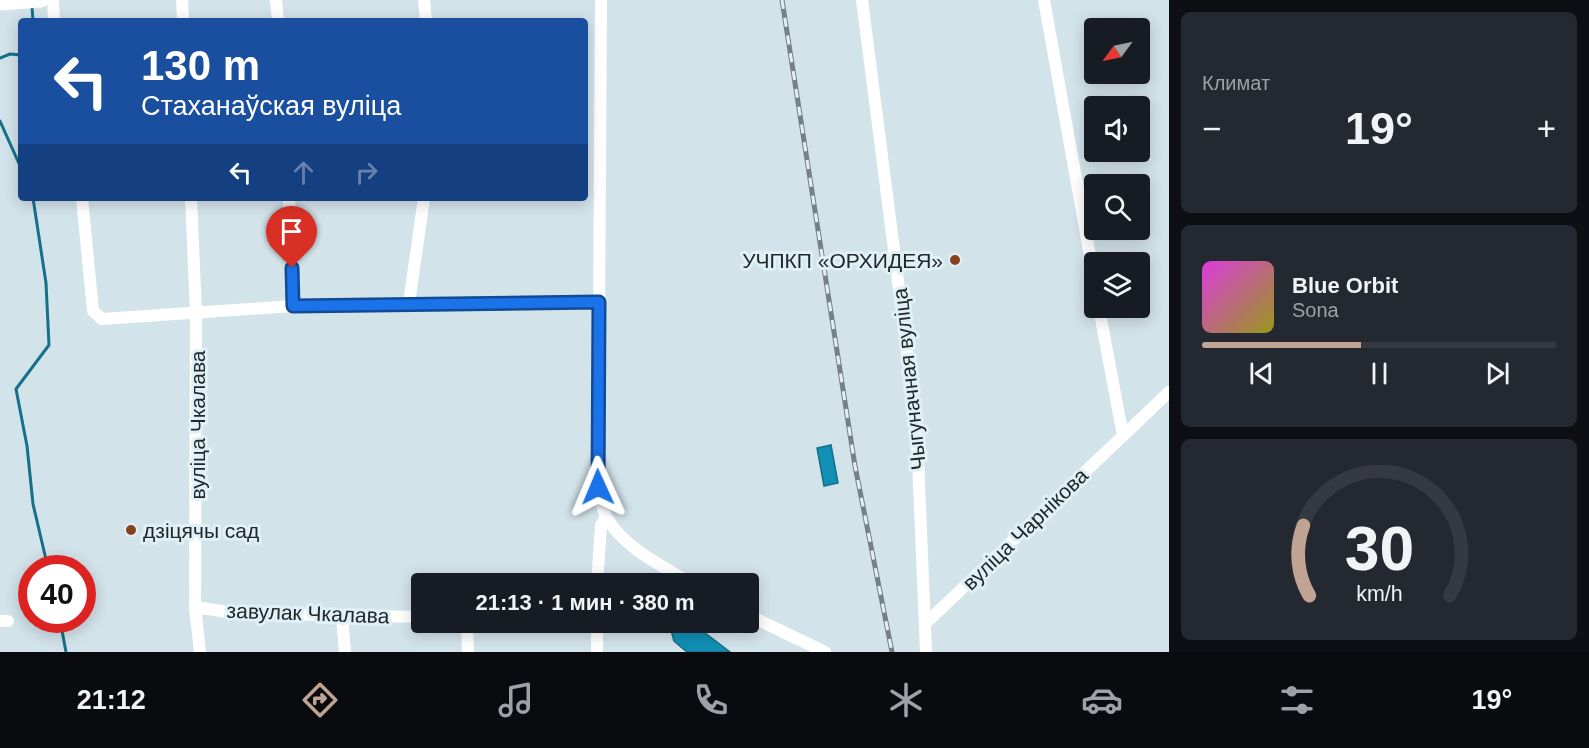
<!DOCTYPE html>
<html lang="ru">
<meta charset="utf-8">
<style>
body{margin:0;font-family:Helvetica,sans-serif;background:#242831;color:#f1f3f6;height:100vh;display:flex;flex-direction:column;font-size:22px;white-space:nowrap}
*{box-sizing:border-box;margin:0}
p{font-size:20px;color:#9ea1a6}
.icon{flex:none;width:33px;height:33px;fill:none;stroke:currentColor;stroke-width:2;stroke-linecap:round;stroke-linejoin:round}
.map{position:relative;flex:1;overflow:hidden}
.side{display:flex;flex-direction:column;gap:12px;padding:12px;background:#0d0f14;width:420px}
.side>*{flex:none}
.top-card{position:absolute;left:18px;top:18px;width:570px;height:183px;border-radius:6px;box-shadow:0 3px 15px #0003;background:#1a4fa0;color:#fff;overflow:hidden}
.needle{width:39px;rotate:237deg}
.tools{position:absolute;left:1084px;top:18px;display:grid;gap:12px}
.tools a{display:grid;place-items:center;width:66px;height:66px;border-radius:6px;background:#171b24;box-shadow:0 3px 15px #0003;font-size:30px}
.speed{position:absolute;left:18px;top:555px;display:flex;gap:12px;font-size:30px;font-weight:700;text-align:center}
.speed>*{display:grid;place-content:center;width:78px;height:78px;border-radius:50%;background:#171b24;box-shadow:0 3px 15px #0003;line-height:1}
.speed .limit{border:9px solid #d22;background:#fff;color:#111}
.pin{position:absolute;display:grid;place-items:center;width:51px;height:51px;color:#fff;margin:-62px -26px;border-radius:50% 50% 50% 0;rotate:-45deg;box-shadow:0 0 6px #0007}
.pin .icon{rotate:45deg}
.me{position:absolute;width:66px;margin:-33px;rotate:359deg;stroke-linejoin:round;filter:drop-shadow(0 0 4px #0008)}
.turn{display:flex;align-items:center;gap:21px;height:126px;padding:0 24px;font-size:27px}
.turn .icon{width:78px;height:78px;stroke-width:2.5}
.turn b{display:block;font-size:42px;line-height:51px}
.lanes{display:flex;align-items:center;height:57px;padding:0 24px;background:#0003;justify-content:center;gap:30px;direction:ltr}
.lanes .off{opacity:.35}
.big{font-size:45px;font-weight:700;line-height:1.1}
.side .widget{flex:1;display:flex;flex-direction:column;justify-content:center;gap:9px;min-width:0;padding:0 21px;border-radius:9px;background:#242831}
.side .dial{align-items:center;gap:0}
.dial svg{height:156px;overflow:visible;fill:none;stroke:#363941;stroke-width:7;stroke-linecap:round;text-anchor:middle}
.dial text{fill:#f1f3f6;stroke:none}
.song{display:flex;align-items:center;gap:18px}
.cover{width:72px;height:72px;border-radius:9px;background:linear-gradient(135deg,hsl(300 70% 55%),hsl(60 70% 35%))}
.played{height:6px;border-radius:3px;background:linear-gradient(90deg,#c1a394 45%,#363941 45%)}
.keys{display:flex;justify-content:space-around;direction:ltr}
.heat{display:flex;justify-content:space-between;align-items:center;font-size:33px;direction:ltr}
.trip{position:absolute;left:411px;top:573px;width:348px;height:60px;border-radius:6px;background:#171b24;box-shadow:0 3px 15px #0003;font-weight:700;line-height:60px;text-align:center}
.dock{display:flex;height:96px;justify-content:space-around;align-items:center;background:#090b0e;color:#9ea1a6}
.dock .icon{width:42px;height:42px}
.dock .current{color:#c1a394}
.dock b{font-size:27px;color:#f1f3f6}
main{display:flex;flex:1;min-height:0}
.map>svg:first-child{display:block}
.water{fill:#118fb5;stroke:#16708b;stroke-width:1.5}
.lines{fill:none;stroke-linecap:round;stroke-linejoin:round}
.stream{stroke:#16708b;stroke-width:3}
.minor{stroke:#fff;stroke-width:12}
.major{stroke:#fff;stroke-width:15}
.rail-casing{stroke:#768185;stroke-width:5}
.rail{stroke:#e0f0f7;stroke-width:3;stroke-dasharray:9;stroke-linecap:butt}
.route-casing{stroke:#114b97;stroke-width:15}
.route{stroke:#1a73e8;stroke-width:10}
.poi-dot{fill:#87411c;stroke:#e0f0f7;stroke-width:2}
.labels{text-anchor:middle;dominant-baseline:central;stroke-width:6;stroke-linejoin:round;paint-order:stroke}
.poi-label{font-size:21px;fill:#22282a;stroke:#e0f0f7;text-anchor:end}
.street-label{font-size:21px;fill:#22282a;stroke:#e0f0f7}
</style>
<main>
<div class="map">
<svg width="1169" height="652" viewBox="0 0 1169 652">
<rect width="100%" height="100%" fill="#d3e3ea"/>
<path class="water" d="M831 445 838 483 824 486 817 448Z
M669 623H692L730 652H687L674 641Z"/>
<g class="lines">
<path class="stream" d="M32 7 33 21
M0 58 10 54 21 55
M0 121 21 168
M33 198 46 283 49 345 16 389 27 446 33 504 48 568
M60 620 66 652"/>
<path class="minor" d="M53 0 54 21
M182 0 183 21
M276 0 278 21
M424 0 426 21
M601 0 598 487C600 497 602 510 607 518 625 549 663 566 692 584
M862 0 910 375 918 459 926 652
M1044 0 1095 284
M82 198 93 311 102 319 293 306 599 302
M191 198 196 313 195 607 200 652
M289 198 293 306
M409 303 424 198
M1099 308 1123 436
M597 584 601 525 606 517
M195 607 234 613 422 617
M748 615 825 652
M342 616 345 652
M0 621H8
M467 622 468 652
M926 623 1169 392
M597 652V622"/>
<path class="major" d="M0 3 41 0"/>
<defs>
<path id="rail" d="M782 0 855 466 892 652"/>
</defs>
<use href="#rail" class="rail-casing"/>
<use href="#rail" class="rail"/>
</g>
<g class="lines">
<defs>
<path id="route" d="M292 268 293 306 599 302 598 487"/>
</defs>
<use href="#route" class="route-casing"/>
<use href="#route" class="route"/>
</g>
<g class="poi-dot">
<circle cx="955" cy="260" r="6"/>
<circle cx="131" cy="530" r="6"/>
</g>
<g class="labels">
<g class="poi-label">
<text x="943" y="260">УЧПКП «ОРХИДЕЯ»</text>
<text x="143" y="530" text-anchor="start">дзіцячы сад</text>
</g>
<g class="street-label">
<text transform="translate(909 379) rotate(-96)">Чыгуначная вуліца</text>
<text transform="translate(197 425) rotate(-90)">вуліца Чкалава</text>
<text transform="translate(1025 529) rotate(-44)">вуліца Чарнікова</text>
<text transform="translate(308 613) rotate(2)">завулак Чкалава</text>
</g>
</g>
</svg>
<div class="tools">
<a><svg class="needle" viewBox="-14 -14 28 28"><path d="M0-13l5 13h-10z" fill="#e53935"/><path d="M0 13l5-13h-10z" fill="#9ea1a6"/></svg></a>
<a><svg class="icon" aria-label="sound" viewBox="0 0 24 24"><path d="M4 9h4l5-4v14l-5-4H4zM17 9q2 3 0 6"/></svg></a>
<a><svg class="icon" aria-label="search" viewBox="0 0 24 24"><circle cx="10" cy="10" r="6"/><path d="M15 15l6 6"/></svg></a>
<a><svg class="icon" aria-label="layers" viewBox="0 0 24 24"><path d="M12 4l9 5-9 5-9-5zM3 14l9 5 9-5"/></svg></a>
</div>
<div class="speed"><div class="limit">40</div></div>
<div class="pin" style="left:292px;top:268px;background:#d93025"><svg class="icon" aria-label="arrive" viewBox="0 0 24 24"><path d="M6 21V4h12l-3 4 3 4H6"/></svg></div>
<svg class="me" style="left:598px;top:487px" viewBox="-20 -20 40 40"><path d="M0-17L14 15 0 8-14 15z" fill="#1a73e8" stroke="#fff" stroke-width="4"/></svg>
<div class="trip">21:13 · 1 мин · 380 m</div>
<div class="top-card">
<div class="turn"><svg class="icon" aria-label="left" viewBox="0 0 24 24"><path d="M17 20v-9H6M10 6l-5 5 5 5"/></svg><div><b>130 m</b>Стаханаўская вуліца</div></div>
<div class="lanes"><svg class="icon" aria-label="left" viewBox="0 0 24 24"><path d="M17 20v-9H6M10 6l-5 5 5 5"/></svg><svg class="icon off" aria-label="ahead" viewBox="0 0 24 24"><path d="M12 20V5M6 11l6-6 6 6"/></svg><svg class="icon off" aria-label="right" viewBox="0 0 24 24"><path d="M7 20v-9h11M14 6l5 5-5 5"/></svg></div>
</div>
</div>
<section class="side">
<div class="widget"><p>Климат</p>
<div class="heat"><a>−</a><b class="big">19°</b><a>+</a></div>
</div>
<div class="widget">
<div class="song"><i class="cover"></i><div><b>Blue Orbit</b><p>Sona</p></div></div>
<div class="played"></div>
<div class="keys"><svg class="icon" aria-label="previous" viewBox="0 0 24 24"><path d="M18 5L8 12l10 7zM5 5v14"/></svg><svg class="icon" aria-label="pause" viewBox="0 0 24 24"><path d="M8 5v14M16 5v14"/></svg><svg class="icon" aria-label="next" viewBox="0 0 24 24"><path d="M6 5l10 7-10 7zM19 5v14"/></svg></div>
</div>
<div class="widget dial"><svg viewBox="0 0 100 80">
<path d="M14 69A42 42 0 1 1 86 69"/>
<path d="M14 69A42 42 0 0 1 11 33" stroke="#c1a394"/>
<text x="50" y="56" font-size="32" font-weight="700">30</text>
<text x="50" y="72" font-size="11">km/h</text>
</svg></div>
</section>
</main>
<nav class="dock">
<b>21:12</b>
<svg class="icon current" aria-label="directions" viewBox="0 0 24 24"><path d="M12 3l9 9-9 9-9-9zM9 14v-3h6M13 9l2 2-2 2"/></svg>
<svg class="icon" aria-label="music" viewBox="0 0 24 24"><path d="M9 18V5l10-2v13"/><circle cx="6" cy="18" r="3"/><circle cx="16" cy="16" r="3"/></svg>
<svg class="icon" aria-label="phone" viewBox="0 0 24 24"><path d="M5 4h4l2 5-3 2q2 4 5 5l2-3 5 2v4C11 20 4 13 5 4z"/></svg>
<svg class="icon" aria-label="climate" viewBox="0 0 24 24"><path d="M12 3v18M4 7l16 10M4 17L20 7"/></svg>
<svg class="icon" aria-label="car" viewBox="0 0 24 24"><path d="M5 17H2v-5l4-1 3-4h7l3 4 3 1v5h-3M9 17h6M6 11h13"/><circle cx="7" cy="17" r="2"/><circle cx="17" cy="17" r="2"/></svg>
<svg class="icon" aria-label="filters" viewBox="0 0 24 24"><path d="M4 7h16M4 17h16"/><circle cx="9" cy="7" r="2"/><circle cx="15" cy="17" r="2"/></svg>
<b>19°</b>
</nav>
